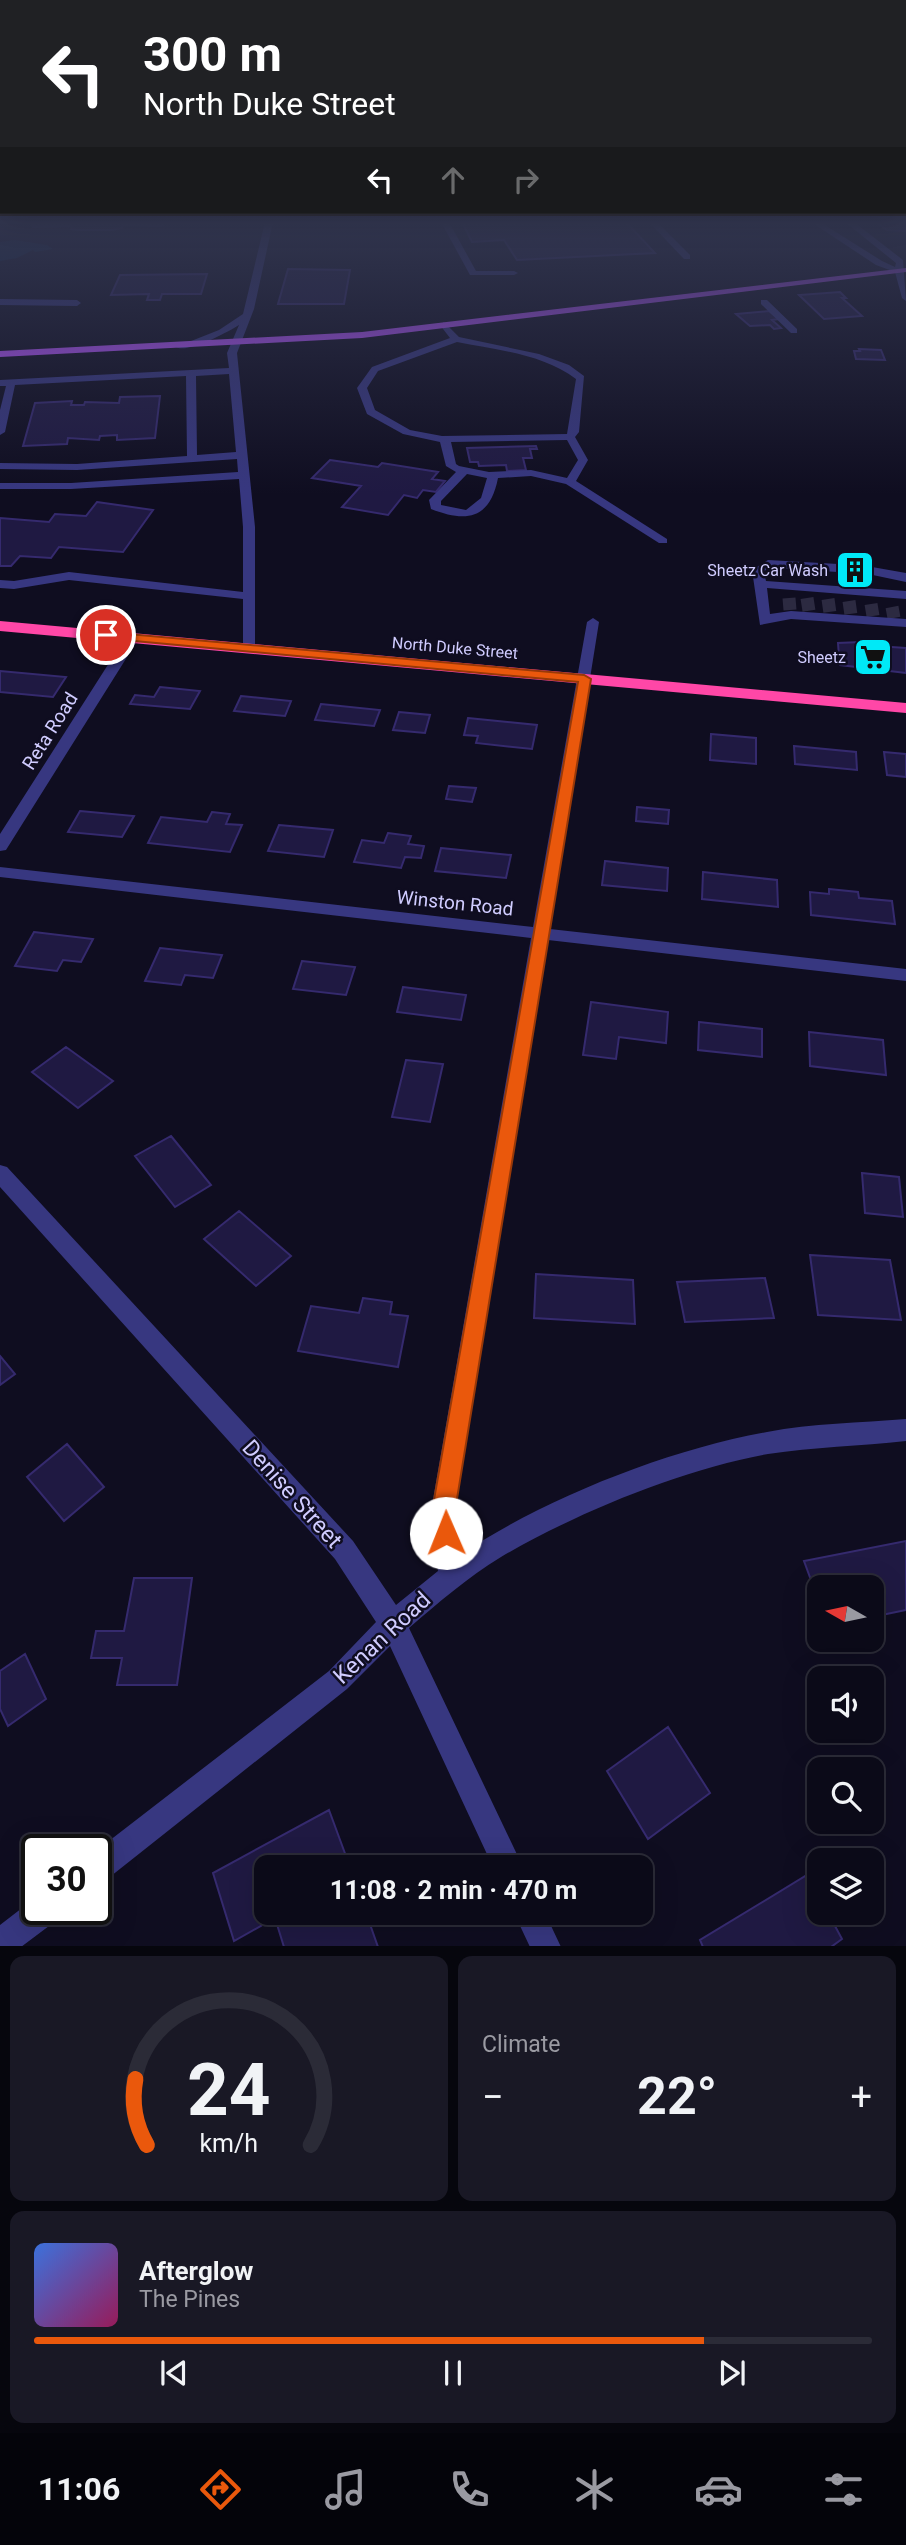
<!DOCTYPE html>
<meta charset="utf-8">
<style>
body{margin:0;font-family:Roboto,sans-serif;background:#191825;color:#f1f3f6;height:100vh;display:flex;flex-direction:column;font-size:26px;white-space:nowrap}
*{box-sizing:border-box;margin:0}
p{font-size:23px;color:#9a9aa2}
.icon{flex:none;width:38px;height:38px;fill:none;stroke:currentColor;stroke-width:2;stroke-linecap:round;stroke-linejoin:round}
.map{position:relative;height:1946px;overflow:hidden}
.side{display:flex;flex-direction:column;gap:10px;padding:10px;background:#06060d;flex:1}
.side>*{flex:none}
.hud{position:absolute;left:0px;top:0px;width:906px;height:214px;box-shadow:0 7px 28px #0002,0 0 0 2px #2b2b37;background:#202124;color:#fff;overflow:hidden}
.needle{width:46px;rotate:279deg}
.fabs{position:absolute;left:807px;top:1575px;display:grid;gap:14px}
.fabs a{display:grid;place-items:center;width:77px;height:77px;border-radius:14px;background:#0b0a18;box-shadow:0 7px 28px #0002,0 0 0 2px #2b2b37;font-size:35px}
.speed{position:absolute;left:21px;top:1834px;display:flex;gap:14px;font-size:35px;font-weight:700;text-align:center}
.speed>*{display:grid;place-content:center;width:91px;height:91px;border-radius:50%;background:#0b0a18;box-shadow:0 7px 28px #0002,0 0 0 2px #2b2b37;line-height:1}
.speed .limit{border:4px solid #111;border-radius:10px;background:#fff;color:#111}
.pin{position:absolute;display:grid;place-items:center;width:60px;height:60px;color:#fff;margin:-30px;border:4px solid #fff;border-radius:50%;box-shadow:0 2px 7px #0007}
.me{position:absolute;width:77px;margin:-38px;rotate:359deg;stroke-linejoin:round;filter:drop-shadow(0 0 5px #0008)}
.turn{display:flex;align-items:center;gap:24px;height:147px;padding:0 28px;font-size:32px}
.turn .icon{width:91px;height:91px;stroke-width:2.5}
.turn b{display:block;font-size:49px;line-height:60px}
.lanes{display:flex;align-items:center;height:66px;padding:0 28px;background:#0003;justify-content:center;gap:35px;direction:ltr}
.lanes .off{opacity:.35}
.big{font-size:52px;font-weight:700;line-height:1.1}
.side .widget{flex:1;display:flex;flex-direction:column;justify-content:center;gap:10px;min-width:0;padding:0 24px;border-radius:14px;background:#191825}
.side .dial{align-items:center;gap:0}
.dial svg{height:182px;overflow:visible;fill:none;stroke:#2b2b37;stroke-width:7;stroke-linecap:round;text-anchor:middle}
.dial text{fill:#f1f3f6;stroke:none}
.song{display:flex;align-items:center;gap:21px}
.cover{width:84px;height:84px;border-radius:10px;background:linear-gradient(135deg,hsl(220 70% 55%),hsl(330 70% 35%))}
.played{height:7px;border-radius:4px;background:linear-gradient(90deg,#ea580c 80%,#2b2b37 80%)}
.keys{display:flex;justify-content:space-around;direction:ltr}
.heat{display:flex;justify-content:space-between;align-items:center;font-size:38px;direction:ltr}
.side .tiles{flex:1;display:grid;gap:10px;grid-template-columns:1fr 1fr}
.widget:last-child{grid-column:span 2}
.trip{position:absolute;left:254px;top:1855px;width:399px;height:70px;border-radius:14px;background:#0b0a18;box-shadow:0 7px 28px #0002,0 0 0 2px #2b2b37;font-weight:700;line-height:70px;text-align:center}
.tab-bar{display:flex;height:112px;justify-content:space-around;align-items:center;background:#04040a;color:#9a9aa2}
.tab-bar .icon{width:49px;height:49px}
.tab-bar .selected{color:#ea580c}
.tab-bar b{font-size:32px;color:#f1f3f6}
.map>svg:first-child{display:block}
.water{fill:#0c2445}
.building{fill:#1f1942;stroke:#352a6e;stroke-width:2}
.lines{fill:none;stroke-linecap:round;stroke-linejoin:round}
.minor-tunnel{stroke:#2c2a41;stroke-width:13;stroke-dasharray:13 7;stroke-linecap:butt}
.minor{fill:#373780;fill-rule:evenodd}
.major{fill:#b753ff;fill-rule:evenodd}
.highway{fill:#ff47a7;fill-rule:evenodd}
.route{fill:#ea580c;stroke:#983908;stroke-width:2}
.labels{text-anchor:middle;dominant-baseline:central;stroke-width:5;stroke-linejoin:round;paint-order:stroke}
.far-poi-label{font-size:16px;fill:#d0ccff;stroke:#0f0d20;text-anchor:end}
.far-street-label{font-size:16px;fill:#d0ccff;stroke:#0f0d20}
.street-label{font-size:19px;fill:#d0ccff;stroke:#0f0d20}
.near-street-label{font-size:23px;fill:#d0ccff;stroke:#0f0d20}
</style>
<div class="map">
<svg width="906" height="1947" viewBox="0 0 906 1947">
<rect width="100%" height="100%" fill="#0f0d20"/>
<path class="water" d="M15 240 47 245 53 249 35 252 33 250 17 258 0 261V242Z"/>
<path class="building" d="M33 222H166L161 226 123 225 122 228 112 230H79L71 229 72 226 33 227Z
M462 222H626L655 253 517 260 504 240 472 242Z
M876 222H906V231L887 230Z
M288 269 350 270 344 304H278Z
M207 274 201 294H162L160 300H147L149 294 111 295 120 275Z
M840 292 846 298H842L862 316 824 319 799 295Z
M769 311 779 319 772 320 781 328 774 329 770 325 750 326 736 314Z
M859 349 881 350 885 360 856 359 854 351H860Z
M160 396 155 438 117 440V435L100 436 99 440 68 438 67 444 23 446 35 403 72 401 71 405H84L85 402 119 403 120 397Z
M536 446 537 449H530L532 458H523L526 470 507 471 506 465 479 466 478 462H470L467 448Z
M330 460 378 467 382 463 438 472 432 479 445 481 436 492 423 490 417 498 404 495 388 515 342 507 361 486 312 478Z
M97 502 153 510 123 552 59 547 51 558 20 556 11 566H0V518L49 522 55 514 86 516Z
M838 566 871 568 872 574 839 572Z
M861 642 863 645 906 648V673L840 665 839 662 832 661 833 657H839L838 643Z
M0 671 66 677 53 697 0 692Z
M160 687 200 691 190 709 130 704 135 695 154 697Z
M241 696 291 701 285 716 234 711Z
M321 704 380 710 374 726 315 720Z
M399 712 430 715 425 733 393 730Z
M468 718 537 725 532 749 476 743 478 736 464 735Z
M711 734 756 738V764L710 760Z
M794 746 856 752 857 770 795 764Z
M884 752 906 754V777L887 775Z
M449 786 476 788 472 802 446 799Z
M637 807 669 810 668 824 636 821Z
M80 811 134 816 122 837 68 832Z
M212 812 230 814 226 824 242 825 230 852 148 843 161 817 207 822Z
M279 825 333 830 324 857 268 851Z
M388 833 411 836 408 844 424 846 421 858 405 857 401 868 354 862 362 840 384 843Z
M441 848 511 855 506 878 435 871Z
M605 861 668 868 667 891 602 885Z
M703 872 777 880 778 907 702 899Z
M829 889 858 892 859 898 892 901 895 924 811 915 810 892 829 894Z
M34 932 93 939 81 962 63 960 57 971 15 966Z
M160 948 222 955 213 978 185 975 181 985 145 981Z
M302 961 355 967 346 995 293 989Z
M403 987 466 995 461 1020 397 1012Z
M591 1002 668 1012 666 1043 619 1037 616 1059 583 1055Z
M699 1022 762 1029V1057L698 1050Z
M809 1032 883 1040 886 1075 810 1066Z
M66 1047 113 1081 78 1108 32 1072Z
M406 1060 443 1064 430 1122 392 1117Z
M171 1136 211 1185 175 1207 135 1156Z
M862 1173 899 1177 903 1217 865 1213Z
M239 1211 291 1256 256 1286 204 1239Z
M810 1255 890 1260 901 1320 818 1315Z
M536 1274 633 1280 635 1324 534 1318Z
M765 1278 774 1318 685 1322 677 1282Z
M363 1298 392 1302 390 1314 408 1316 398 1367 298 1351 311 1306 359 1313Z
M0 1356 15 1374 0 1385Z
M67 1444 104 1487 64 1521 27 1477Z
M906 1541V1610L872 1617V1587H819V1602L804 1561Z
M134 1578H192L177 1685H117L122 1658H91L96 1631H124Z
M25 1654 46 1699 8 1726 0 1709V1671Z
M668 1727 710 1793 648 1839 607 1771Z
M329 1810 350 1867H266V1913H366L378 1947H284L275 1918 234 1941 213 1873Z
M807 1875 819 1897V1913H828L842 1939 831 1947H703L700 1940Z"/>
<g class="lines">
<path class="minor-tunnel" d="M838 568 872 571
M789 598 790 610
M807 598 809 611
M828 599 830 613
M849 601 851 615
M871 604 873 616
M892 607 894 618"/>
<path class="minor" d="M265 222H273L254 309 237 353 255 527V651L250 652 243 648V599L69 580 14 589 0 588V580L14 581 69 572 243 592V527L239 479 71 489H0V483H71L238 472 237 459 77 470 0 469V463L77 464 187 456 186 376 15 385 5 432 0 435V410L6 386H0V380L229 368 227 353 239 325C228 332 187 354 176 347L219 330 243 314ZM229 374 236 452 197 455 196 376Z
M441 222H449L476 271H514L518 273 514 275H470Z
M649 222H657L690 255V259H684Z
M811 222H820L882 261 895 267 896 263 845 222H854L903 260 906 301 902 298 895 272 876 265Z
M0 299 77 300 81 303 77 306 0 305Z
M761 300H767L797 329V333H791L761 304Z
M444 322 459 337 539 354 569 365 584 376 579 432 575 437 588 460 576 481 667 539V543H659L566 484 531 476 498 478C490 519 467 523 431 509L429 500 456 472 446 466 440 442 403 434 367 414 357 388 372 367 450 338 440 325ZM457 342C497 350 543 354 576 379L567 434 442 436 410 430 375 410 367 388 378 371ZM567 440 578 460 567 478 531 470 489 472 459 466 456 464 451 442ZM467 474 487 478 481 498 466 510 441 505V501Z
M768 560 838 564 844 568 838 572 770 568 764 571 766 581 906 591V599L767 588 770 614 791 611 906 619V627L791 619 760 625 752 570Z
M872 567 906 573V582L868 574 866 571Z
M593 618 599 622 550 929 906 969V981L548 940 455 1511 461 1554C546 1498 667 1450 767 1432 812 1423 860 1423 906 1419V1441C861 1446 813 1447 768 1454 683 1469 576 1513 501 1557 468 1577 438 1603 409 1628L523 1867H493L390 1646 347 1689 106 1880 96 1885V1851L329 1671 376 1622 335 1559 0 1187V1165L7 1167 353 1541 396 1605 438 1571 431 1511 531 938 0 877V867L533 927 587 622Z
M132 634 139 638 6 850 0 851V834L125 638Z
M35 1898 37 1909H61L57 1920 21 1947H0V1925Z
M514 1913H545L561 1947H530Z"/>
<path class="major" d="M906 268V272L362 338 0 357V351L362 332Z"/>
<path class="highway" d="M0 621 906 703V713L0 631Z"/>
</g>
<linearGradient id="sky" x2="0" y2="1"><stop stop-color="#080712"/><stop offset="0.45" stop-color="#31354e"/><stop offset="1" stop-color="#31354e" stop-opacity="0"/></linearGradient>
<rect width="906" height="494" fill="url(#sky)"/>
<path class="route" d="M106 632 584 675 591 679 455 1511 457 1533 454 1541 446 1544 438 1541 432 1511 578 682 102 638V633Z"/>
<defs>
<symbol id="building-square" viewBox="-11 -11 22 22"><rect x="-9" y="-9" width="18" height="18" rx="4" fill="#00e9f7" stroke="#0f0d20"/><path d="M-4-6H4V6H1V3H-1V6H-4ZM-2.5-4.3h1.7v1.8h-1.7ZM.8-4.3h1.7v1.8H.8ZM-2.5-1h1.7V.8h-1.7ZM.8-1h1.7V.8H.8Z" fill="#111"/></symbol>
<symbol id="supermarket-square" viewBox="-11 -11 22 22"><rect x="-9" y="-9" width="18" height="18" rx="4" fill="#00e9f7" stroke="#0f0d20"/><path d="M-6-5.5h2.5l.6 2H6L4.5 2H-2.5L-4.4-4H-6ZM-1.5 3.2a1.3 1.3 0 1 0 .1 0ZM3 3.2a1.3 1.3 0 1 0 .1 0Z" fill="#111"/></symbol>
</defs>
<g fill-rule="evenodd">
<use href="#building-square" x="833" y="548" width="44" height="44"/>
<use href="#supermarket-square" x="851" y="635" width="44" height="44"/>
</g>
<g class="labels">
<g class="far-poi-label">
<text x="828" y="570">Sheetz Car Wash</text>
<text x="846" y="657">Sheetz</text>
</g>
<g class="far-street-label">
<text transform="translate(455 648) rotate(5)">North Duke Street</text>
</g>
<g class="street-label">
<text transform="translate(50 731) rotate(-58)">Reta Road</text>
<text transform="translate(455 903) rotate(6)">Winston Road</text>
</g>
<g class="near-street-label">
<text transform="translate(292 1494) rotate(48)">Denise Street</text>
<text transform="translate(382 1638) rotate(-43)">Kenan Road</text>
</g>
</g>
</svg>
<div class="fabs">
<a><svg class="needle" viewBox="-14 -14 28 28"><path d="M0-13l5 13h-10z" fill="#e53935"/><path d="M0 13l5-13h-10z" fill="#9a9aa2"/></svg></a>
<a><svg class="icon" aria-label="sound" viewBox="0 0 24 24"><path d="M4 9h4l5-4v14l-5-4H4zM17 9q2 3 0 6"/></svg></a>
<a><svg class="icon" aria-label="search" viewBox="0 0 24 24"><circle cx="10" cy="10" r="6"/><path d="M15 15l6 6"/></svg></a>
<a><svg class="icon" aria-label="layers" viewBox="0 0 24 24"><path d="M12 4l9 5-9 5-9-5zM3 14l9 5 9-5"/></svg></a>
</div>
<div class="speed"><div class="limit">30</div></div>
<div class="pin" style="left:106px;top:635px;background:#d93025"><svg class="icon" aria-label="arrive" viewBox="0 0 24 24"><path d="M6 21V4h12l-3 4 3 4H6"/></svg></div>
<svg class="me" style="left:446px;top:1533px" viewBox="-20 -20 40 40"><circle r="19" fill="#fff"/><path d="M0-13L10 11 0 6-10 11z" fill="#ea580c"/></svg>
<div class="trip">11:08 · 2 min · 470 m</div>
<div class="hud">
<div class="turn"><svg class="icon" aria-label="left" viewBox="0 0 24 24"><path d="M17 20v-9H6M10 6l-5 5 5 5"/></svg><div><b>300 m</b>North Duke Street</div></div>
<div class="lanes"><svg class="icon" aria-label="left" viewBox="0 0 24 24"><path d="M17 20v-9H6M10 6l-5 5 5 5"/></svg><svg class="icon off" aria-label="ahead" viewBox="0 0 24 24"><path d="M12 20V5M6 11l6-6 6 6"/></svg><svg class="icon off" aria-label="right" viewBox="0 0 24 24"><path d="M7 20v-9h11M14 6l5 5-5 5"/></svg></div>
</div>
</div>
<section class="side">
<div class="tiles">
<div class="widget dial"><svg viewBox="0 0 100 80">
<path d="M14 69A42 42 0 1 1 86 69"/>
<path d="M14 69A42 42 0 0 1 9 40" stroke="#ea580c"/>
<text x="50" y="56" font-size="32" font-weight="700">24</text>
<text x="50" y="72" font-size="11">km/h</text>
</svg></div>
<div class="widget"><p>Climate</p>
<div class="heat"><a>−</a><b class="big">22°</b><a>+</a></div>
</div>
<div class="widget">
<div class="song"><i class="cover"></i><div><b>Afterglow</b><p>The Pines</p></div></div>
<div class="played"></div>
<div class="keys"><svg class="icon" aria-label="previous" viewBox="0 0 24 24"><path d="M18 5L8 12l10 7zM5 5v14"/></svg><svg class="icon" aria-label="pause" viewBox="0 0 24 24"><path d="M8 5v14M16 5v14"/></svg><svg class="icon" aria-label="next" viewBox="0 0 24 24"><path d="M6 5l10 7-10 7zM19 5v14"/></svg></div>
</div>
</div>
</section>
<nav class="tab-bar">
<b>11:06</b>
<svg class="icon selected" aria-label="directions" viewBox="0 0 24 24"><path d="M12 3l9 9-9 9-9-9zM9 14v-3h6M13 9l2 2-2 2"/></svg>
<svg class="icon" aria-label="music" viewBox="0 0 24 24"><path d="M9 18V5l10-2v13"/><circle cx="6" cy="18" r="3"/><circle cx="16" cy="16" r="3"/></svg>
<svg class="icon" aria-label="phone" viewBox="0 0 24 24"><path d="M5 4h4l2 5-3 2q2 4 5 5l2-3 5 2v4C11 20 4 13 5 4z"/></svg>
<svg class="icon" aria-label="climate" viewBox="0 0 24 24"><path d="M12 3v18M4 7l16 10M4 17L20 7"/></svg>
<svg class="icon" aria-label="car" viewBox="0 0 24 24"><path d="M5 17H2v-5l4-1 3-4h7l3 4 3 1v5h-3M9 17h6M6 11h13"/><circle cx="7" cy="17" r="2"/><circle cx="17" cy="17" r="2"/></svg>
<svg class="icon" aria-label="filters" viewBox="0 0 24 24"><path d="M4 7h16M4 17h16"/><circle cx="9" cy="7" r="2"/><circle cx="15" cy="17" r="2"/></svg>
</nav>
